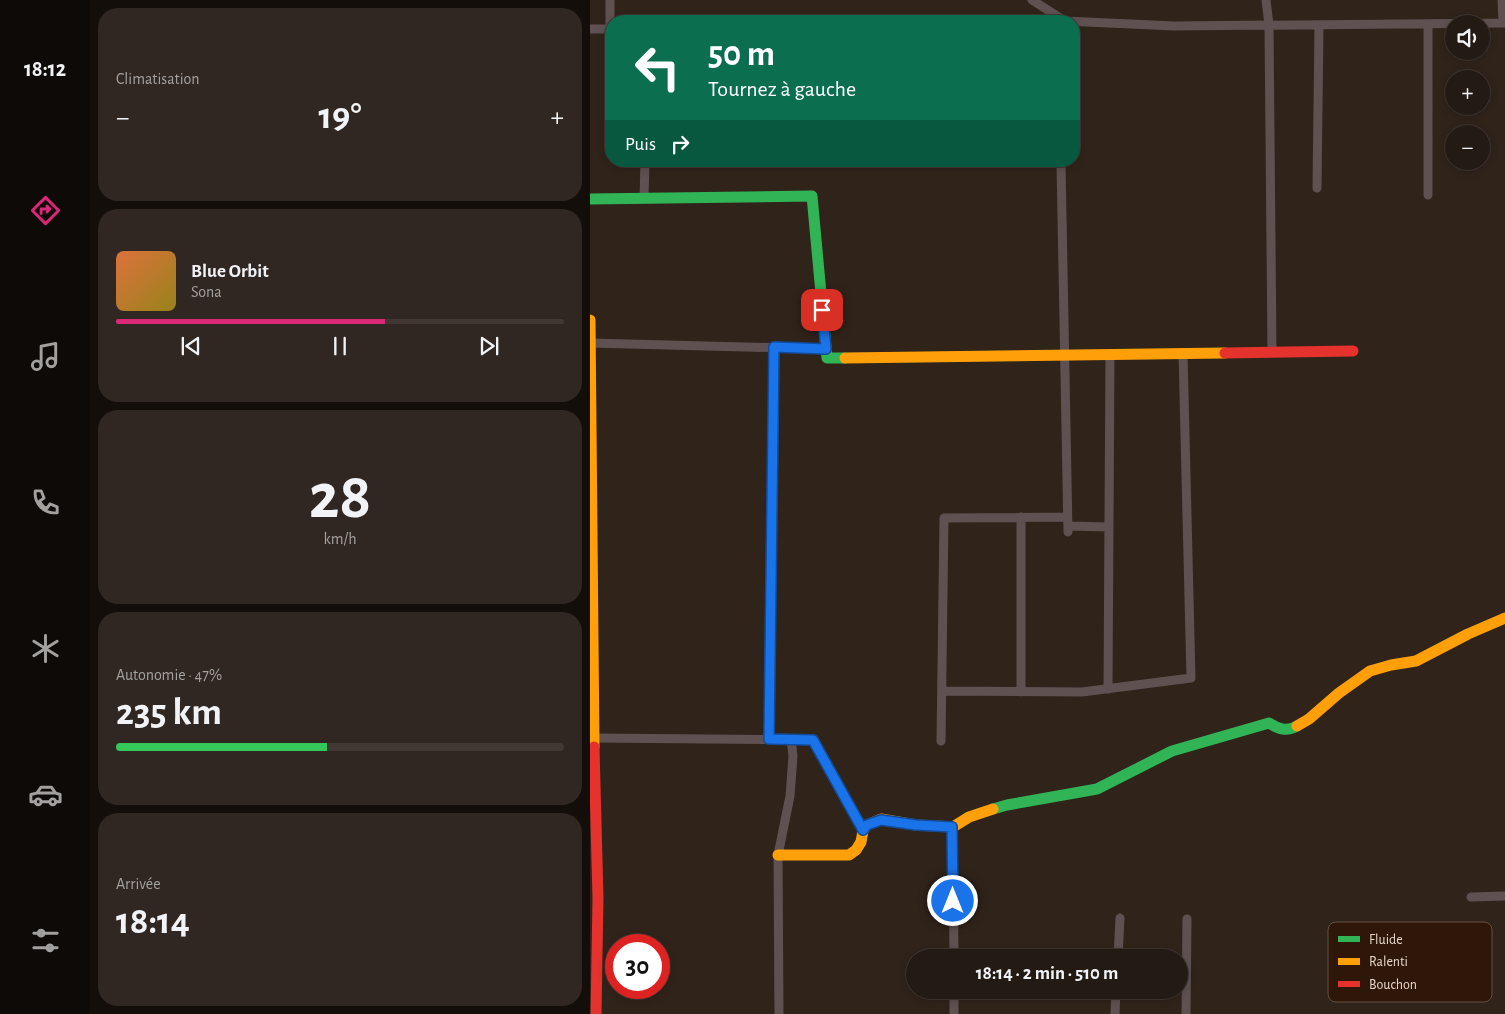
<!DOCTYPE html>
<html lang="fr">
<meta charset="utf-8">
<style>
body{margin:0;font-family:"Alegreya Sans",sans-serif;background:#302722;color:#f1f3f6;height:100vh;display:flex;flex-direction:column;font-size:19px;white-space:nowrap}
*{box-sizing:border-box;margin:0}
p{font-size:16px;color:#a3a1a0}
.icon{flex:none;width:28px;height:28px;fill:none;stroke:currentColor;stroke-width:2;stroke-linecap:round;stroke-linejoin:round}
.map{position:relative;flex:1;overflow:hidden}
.sheet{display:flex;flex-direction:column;gap:8px;padding:8px;background:#140e0b;width:500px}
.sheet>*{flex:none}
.guide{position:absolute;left:15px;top:15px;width:475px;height:152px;border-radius:20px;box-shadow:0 2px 8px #0003,0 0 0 1px #413834;background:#0b6e4f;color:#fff;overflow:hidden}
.controls{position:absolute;left:855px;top:15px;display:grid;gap:10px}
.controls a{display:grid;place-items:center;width:45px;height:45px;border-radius:50%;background:#241a14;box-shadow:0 2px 8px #0003,0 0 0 1px #413834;font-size:25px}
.speed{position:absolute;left:15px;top:934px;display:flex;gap:10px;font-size:25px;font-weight:700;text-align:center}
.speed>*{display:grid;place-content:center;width:65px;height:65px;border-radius:50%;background:#241a14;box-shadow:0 2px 8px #0003,0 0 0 1px #413834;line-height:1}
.speed .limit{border:8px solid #d22;background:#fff;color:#111}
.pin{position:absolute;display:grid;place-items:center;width:42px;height:42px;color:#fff;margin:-21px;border-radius:10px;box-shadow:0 2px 8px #0006}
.me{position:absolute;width:55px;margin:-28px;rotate:0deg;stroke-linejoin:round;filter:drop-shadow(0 0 4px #0008)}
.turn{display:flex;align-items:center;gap:18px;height:105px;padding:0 20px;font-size:22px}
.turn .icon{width:65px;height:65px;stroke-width:2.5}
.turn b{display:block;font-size:35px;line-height:42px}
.then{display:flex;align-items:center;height:48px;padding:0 20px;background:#0003;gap:10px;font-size:19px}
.big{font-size:38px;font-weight:700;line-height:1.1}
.sheet .widget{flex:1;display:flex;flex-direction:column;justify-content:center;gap:8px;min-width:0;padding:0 18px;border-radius:20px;background:#302722}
.sheet .dial{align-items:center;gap:0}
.dial b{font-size:65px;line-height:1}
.song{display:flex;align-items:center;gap:15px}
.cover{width:60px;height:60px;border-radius:8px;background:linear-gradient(135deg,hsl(20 70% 55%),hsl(50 70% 35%))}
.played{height:5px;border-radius:2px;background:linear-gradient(90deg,#db2777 60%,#413834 60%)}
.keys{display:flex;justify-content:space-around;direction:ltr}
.heat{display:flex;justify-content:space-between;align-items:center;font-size:28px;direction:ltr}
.charge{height:8px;border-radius:4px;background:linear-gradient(90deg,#34c759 47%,#413834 0)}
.trip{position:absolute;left:316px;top:949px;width:282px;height:50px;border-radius:25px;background:#241a14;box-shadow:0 2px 8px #0003,0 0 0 1px #413834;font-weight:700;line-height:50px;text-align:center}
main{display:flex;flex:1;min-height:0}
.dock{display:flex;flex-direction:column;width:90px;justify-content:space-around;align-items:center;background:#0e0a08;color:#a3a1a0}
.dock .icon{width:35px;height:35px}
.dock .selected{color:#db2777}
.dock b{font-size:22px;color:#f1f3f6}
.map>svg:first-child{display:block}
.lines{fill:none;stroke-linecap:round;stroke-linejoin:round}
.street{stroke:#5f5152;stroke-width:9}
.fast{stroke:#30b455;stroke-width:11}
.slow{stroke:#ff9f0a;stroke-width:11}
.jam{stroke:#e5322d;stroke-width:11}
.route-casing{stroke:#114b97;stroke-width:12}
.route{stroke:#1a73e8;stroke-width:9}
.key{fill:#2e1708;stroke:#655042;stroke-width:1}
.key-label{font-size:14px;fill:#e5d5cb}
</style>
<main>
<nav class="dock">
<b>18:12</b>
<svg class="icon selected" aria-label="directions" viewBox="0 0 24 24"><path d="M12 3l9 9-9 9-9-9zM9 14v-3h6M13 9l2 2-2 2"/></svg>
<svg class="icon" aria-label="music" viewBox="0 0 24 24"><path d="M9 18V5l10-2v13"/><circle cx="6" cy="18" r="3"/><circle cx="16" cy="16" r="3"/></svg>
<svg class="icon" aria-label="phone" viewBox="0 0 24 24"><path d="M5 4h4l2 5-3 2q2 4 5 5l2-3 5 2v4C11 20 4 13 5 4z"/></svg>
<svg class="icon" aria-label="climate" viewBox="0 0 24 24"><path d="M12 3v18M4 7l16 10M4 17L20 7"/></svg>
<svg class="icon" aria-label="car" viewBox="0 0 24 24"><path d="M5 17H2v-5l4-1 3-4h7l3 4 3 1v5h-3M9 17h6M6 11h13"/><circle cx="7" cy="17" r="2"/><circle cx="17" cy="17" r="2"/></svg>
<svg class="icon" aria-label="filters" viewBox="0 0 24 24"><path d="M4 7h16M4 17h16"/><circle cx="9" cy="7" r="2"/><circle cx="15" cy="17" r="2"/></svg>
</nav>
<section class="sheet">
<div class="widget"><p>Climatisation</p>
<div class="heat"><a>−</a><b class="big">19°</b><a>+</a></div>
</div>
<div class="widget">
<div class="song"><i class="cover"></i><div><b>Blue Orbit</b><p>Sona</p></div></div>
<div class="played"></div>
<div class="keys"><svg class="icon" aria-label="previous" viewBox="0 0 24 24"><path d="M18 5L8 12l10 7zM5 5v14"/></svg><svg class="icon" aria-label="pause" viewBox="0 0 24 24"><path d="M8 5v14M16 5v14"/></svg><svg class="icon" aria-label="next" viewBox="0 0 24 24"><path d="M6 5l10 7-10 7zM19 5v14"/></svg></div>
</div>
<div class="widget dial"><b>28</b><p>km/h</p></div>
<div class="widget"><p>Autonomie · 47%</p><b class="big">235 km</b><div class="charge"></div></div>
<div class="widget"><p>Arrivée</p><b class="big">18:14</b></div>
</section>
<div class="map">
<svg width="915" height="1014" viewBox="0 0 915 1014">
<rect width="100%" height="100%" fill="#30231a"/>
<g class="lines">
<path class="street" d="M20 0V29
M442 0 475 21 584 26 915 23
M676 0 679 25 682 352
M912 0 913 23
M838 24V195
M0 29H21
M471 164 478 532
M727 188 729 25
M54 198 55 161
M0 343 236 349
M478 526 519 527
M518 689 520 354
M352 691 492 692 601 678 593 353
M431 692V517
M4 738 223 740 273 831
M179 739 184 347
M351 741 354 518 477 517
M363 827 364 958
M881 897 915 896
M528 958 530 918
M364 990V1014
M189 1014 188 855 200 796 203 756 201 739
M525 1014 526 990
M596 1014 597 919"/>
<path class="fast" d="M0 199 222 196 237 358H255
M403 809 417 805 507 789 582 751 679 723C689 729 696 732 707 726"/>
<path class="slow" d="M0 320 4 747
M255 358 635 353
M707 726 719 719 749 693 780 671 801 665 826 661 878 634 915 618
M188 855H259L266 850 271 842 273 831 277 825 291 819 326 825 363 827 379 817 403 809"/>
<path class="jam" d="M635 353 763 351
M4 747 8 898 6 1014"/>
</g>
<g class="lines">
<defs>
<path id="route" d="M232 310 236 349 184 347 179 739 223 740 273 830 277 825 291 820 326 825 362 827 363 901"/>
</defs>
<use href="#route" class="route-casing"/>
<use href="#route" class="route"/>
</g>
<rect x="738" y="922" width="164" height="80" rx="8" class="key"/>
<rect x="748" y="936" width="22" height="6" fill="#30b455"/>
<rect x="748" y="958" width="22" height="7" fill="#ff9f0a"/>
<rect x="748" y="981" width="22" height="6" fill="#e5322d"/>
<g class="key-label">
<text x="779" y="944">Fluide</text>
<text x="779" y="966">Ralenti</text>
<text x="779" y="989">Bouchon</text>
</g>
</svg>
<div class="controls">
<a><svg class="icon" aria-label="sound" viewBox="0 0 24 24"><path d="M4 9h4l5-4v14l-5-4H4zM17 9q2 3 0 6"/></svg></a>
<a>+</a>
<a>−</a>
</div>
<div class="speed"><div class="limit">30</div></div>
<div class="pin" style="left:232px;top:310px;background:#d93025"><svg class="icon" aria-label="arrive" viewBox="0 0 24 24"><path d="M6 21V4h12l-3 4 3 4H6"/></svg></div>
<svg class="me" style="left:363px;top:901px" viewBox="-20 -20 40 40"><circle r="17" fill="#1a73e8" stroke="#fff" stroke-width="3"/><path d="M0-11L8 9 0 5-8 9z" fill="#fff"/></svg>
<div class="trip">18:14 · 2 min · 510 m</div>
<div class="guide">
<div class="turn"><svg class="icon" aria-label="left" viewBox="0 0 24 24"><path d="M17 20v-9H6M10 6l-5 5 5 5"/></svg><div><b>50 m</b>Tournez à gauche</div></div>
<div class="then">Puis<svg class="icon" aria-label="right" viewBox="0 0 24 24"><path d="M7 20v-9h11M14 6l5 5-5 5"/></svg></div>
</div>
</div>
</main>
